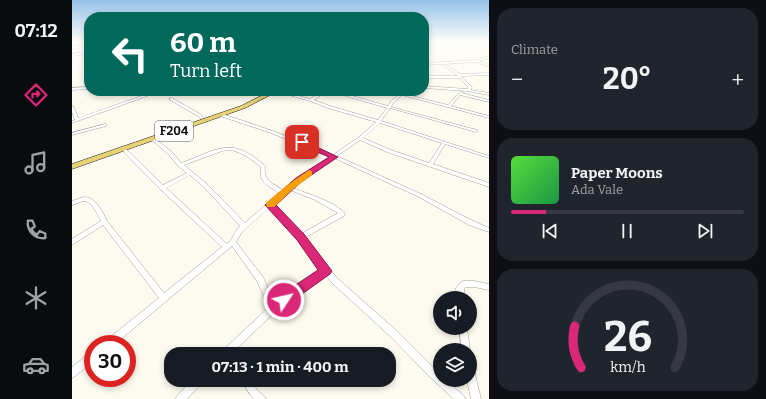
<!DOCTYPE html>
<meta charset="utf-8">
<style>
body{margin:0;font-family:Bitter,serif;background:#20242c;color:#f1f3f6;height:100vh;display:flex;flex-direction:column;font-size:15px;white-space:nowrap}
*{box-sizing:border-box;margin:0}
p{font-size:13px;color:#9ea1a6}
.icon{flex:none;width:22px;height:22px;fill:none;stroke:currentColor;stroke-width:2;stroke-linecap:round;stroke-linejoin:round}
.map{position:relative;flex:1;overflow:hidden}
.drawer{display:flex;flex-direction:column;gap:8px;padding:8px;background:#0d0f14;width:277px}
.drawer>*{flex:none}
.banner{position:absolute;left:12px;top:12px;width:345px;height:84px;border-radius:16px;box-shadow:0 2px 6px #0003;background:#00695c;color:#fff;overflow:hidden}
.fabs{position:absolute;left:361px;top:291px;display:grid;gap:8px}
.fabs a{display:grid;place-items:center;width:44px;height:44px;border-radius:50%;background:#171b24;box-shadow:0 2px 6px #0003;font-size:20px}
.speed{position:absolute;left:12px;top:335px;display:flex;gap:8px;font-size:20px;font-weight:700;text-align:center}
.speed>*{display:grid;place-content:center;width:52px;height:52px;border-radius:50%;background:#171b24;box-shadow:0 2px 6px #0003;line-height:1}
.speed .limit{border:6px solid #d22;background:#fff;color:#111}
.pin{position:absolute;display:grid;place-items:center;width:34px;height:34px;color:#fff;margin:-17px;border-radius:8px;box-shadow:0 2px 6px #0006}
.me{position:absolute;width:44px;margin:-22px;rotate:55deg;stroke-linejoin:round;filter:drop-shadow(0 0 3px #0008)}
.turn{display:flex;align-items:center;gap:14px;height:84px;padding:0 20px;font-size:18px}
.turn .icon{width:52px;height:52px;stroke-width:2.5}
.turn b{display:block;font-size:28px;line-height:34px}
.big{font-size:30px;font-weight:700;line-height:1.1}
.drawer .widget{flex:1;display:flex;flex-direction:column;justify-content:center;gap:6px;min-width:0;padding:0 14px;border-radius:16px;background:#20242c}
.drawer .dial{align-items:center;gap:0}
.dial svg{height:104px;overflow:visible;fill:none;stroke:#363941;stroke-width:7;stroke-linecap:round;text-anchor:middle}
.dial text{fill:#f1f3f6;stroke:none}
.song{display:flex;align-items:center;gap:12px}
.cover{width:48px;height:48px;border-radius:6px;background:linear-gradient(135deg,hsl(110 70% 55%),hsl(140 70% 35%))}
.played{height:4px;border-radius:2px;background:linear-gradient(90deg,#db2777 15%,#363941 15%)}
.keys{display:flex;justify-content:space-around;direction:ltr}
.heat{display:flex;justify-content:space-between;align-items:center;font-size:22px;direction:ltr}
.trip{position:absolute;left:92px;top:347px;width:232px;height:40px;border-radius:16px;background:#171b24;box-shadow:0 2px 6px #0003;font-weight:700;line-height:40px;text-align:center}
main{display:flex;flex:1;min-height:0}
.tabs{display:flex;flex-direction:column;width:72px;justify-content:space-around;align-items:center;background:#090b0e;color:#9ea1a6}
.tabs .icon{width:28px;height:28px}
.tabs .active{color:#db2777}
.tabs b{font-size:18px;color:#f1f3f6}
.map>svg:first-child{display:block}
.lines{fill:none;stroke-linecap:round;stroke-linejoin:round}
.minor-casing{stroke:#404040;stroke-width:0.5}
.primary-casing{stroke:#1e1e1e;stroke-width:1}
.minor{fill:#fff;fill-rule:evenodd}
.primary{fill:#e7d175;fill-rule:evenodd}
.route{fill:#db2777;stroke:#8e194d}
.slow{fill:#f59e0b}
.labels{text-anchor:middle;dominant-baseline:central;stroke-width:4;stroke-linejoin:round;paint-order:stroke}
.shield{fill:#fff;stroke:#565656;stroke-width:1}
.shield-label{font-size:12px;font-weight:bold;fill:#0d0d0d}
</style>
<main>
<nav class="tabs">
<b>07:12</b>
<svg class="icon active" aria-label="directions" viewBox="0 0 24 24"><path d="M12 3l9 9-9 9-9-9zM9 14v-3h6M13 9l2 2-2 2"/></svg>
<svg class="icon" aria-label="music" viewBox="0 0 24 24"><path d="M9 18V5l10-2v13"/><circle cx="6" cy="18" r="3"/><circle cx="16" cy="16" r="3"/></svg>
<svg class="icon" aria-label="phone" viewBox="0 0 24 24"><path d="M5 4h4l2 5-3 2q2 4 5 5l2-3 5 2v4C11 20 4 13 5 4z"/></svg>
<svg class="icon" aria-label="climate" viewBox="0 0 24 24"><path d="M12 3v18M4 7l16 10M4 17L20 7"/></svg>
<svg class="icon" aria-label="car" viewBox="0 0 24 24"><path d="M5 17H2v-5l4-1 3-4h7l3 4 3 1v5h-3M9 17h6M6 11h13"/><circle cx="7" cy="17" r="2"/><circle cx="17" cy="17" r="2"/></svg>
</nav>
<div class="map">
<svg width="417" height="399" viewBox="0 0 417 399">
<rect width="100%" height="100%" fill="#fdfbef"/>
<g class="lines">
<defs>
<path id="minor" d="M408 42 417 43V45Z
M17 45V47L0 48V46Z
M17 52V54H14V58L17 61V63L12 58V54L0 56V54Z
M417 56V58L407 61 417 65V67L405 62 372 64 388 74 417 73V75L389 76 400 87 399 90 417 93V95L395 91 352 88V86L395 89 396 88V87L388 78H352V76H386L370 64 352 65V63L405 60Z
M17 87V89L0 90V88Z
M30 91H49C43 93 36 94 30 91Z
M84 91H89L0 123V121L3 120 0 112V106L2 107 6 118Z
M203 91H209L238 99 251 91H255L242 100 258 106 306 120 315 108 257 91H263L316 106 319 101 327 95 315 91H321L329 93 331 91H335L332 94 376 105 389 91 391 92 390 93 417 100V102L388 95 379 106 417 116V118L330 95 321 103 319 107 405 130 406 131 404 132 318 108 309 121 417 156V158L373 144 361 164 417 183V187L315 152 288 140 265 156 351 195 393 217 417 228V232L397 225 347 197 262 158 221 188C234 193 266 203 273 214L272 216 232 238 238 247 265 278 325 331 368 374V380H374L392 396 394 399H382L361 380 319 337 259 282 254 275 204 311 159 354H149L150 351 197 307 185 281 160 246 43 344H32L33 341 87 298 31 225 0 245V239L29 221C26 215 20 202 13 201 9 201 4 204 0 205V201C4 200 9 197 13 197 24 198 31 212 35 221L92 293 150 247 88 189 49 149V148H53L91 185 115 173 106 166 97 155 79 139V137H81L101 153 109 163C128 157 150 142 169 150 178 153 186 160 193 166V167C191 181 201 183 211 190L258 157 199 133 148 116V114H150C188 126 225 139 261 155L287 137 304 122 256 108 238 101ZM308 123 370 143 357 163 319 150 291 138ZM159 150C171 153 179 159 189 167 186 183 197 186 207 193L173 223 136 185 112 165 150 151ZM118 175 132 187 168 226C163 231 161 239 155 244L94 188ZM218 190 243 200 266 213 229 234 201 205ZM197 208 226 239 234 251 249 270 202 302 191 277 164 242 170 232Z
M98 98H100L128 114 132 118 129 119 126 116 98 100Z
M33 124H34V126L0 135V133Z
M392 281H402L417 284V290L402 287H394L392 289 393 298H385L384 288 389 282Z
M387 328H395L398 350V351V350H390Z
M21 352V362L3 376 0 378V367L18 353Z
M398 369 401 371 403 374 409 399H399L395 380H398Z
M120 380H132L130 383 115 399H103L105 396Z
M169 380H179L185 390 192 396 194 399H182L179 396Z"/>
<path id="primary" d="M199 91H206L173 108 0 169V164L169 106Z"/>
</defs>
<use href="#minor" class="minor-casing"/>
<use href="#primary" class="primary-casing"/>
<use href="#minor" class="minor"/>
<use href="#primary" class="primary"/>
</g>
<linearGradient id="sky" x2="0" y2="1"><stop stop-color="#95c2ea"/><stop offset="0.43" stop-color="#fefdf8"/><stop offset="1" stop-color="#fefdf8" stop-opacity="0"/></linearGradient>
<rect width="417" height="98" fill="url(#sky)"/>
<path class="route" d="M230 140 266 157 229 182 204 205 232 234 260 271 258 274 212 307 207 305 205 300 207 296 246 270 225 240 193 205 224 178 257 157 227 144V141Z"/>
<path class="slow" d="M237 170 240 171V175L220 190 202 207H195L194 205 195 202 214 186Z"/>
<g class="labels">
<rect class="shield" x="83" y="121" width="38" height="20" rx="3"/>
<g class="shield-label">
<text x="102" y="131">F204</text>
</g>
</g>
</svg>
<div class="fabs">
<a><svg class="icon" aria-label="sound" viewBox="0 0 24 24"><path d="M4 9h4l5-4v14l-5-4H4zM17 9q2 3 0 6"/></svg></a>
<a><svg class="icon" aria-label="layers" viewBox="0 0 24 24"><path d="M12 4l9 5-9 5-9-5zM3 14l9 5 9-5"/></svg></a>
</div>
<div class="speed"><div class="limit">30</div></div>
<div class="pin" style="left:230px;top:142px;background:#d93025"><svg class="icon" aria-label="arrive" viewBox="0 0 24 24"><path d="M6 21V4h12l-3 4 3 4H6"/></svg></div>
<svg class="me" style="left:212px;top:300px" viewBox="-20 -20 40 40"><circle r="17" fill="#db2777" stroke="#fff" stroke-width="3"/><path d="M0-11L8 9 0 5-8 9z" fill="#fff"/></svg>
<div class="trip">07:13 · 1 min · 400 m</div>
<div class="banner">
<div class="turn"><svg class="icon" aria-label="left" viewBox="0 0 24 24"><path d="M17 20v-9H6M10 6l-5 5 5 5"/></svg><div><b>60 m</b>Turn left</div></div>
</div>
</div>
<section class="drawer">
<div class="widget"><p>Climate</p>
<div class="heat"><a>−</a><b class="big">20°</b><a>+</a></div>
</div>
<div class="widget">
<div class="song"><i class="cover"></i><div><b>Paper Moons</b><p>Ada Vale</p></div></div>
<div class="played"></div>
<div class="keys"><svg class="icon" aria-label="previous" viewBox="0 0 24 24"><path d="M18 5L8 12l10 7zM5 5v14"/></svg><svg class="icon" aria-label="pause" viewBox="0 0 24 24"><path d="M8 5v14M16 5v14"/></svg><svg class="icon" aria-label="next" viewBox="0 0 24 24"><path d="M6 5l10 7-10 7zM19 5v14"/></svg></div>
</div>
<div class="widget dial"><svg viewBox="0 0 100 80">
<path d="M14 69A42 42 0 1 1 86 69"/>
<path d="M14 69A42 42 0 0 1 9 37" stroke="#db2777"/>
<text x="50" y="56" font-size="32" font-weight="700">26</text>
<text x="50" y="72" font-size="11">km/h</text>
</svg></div>
</section>
</main>
